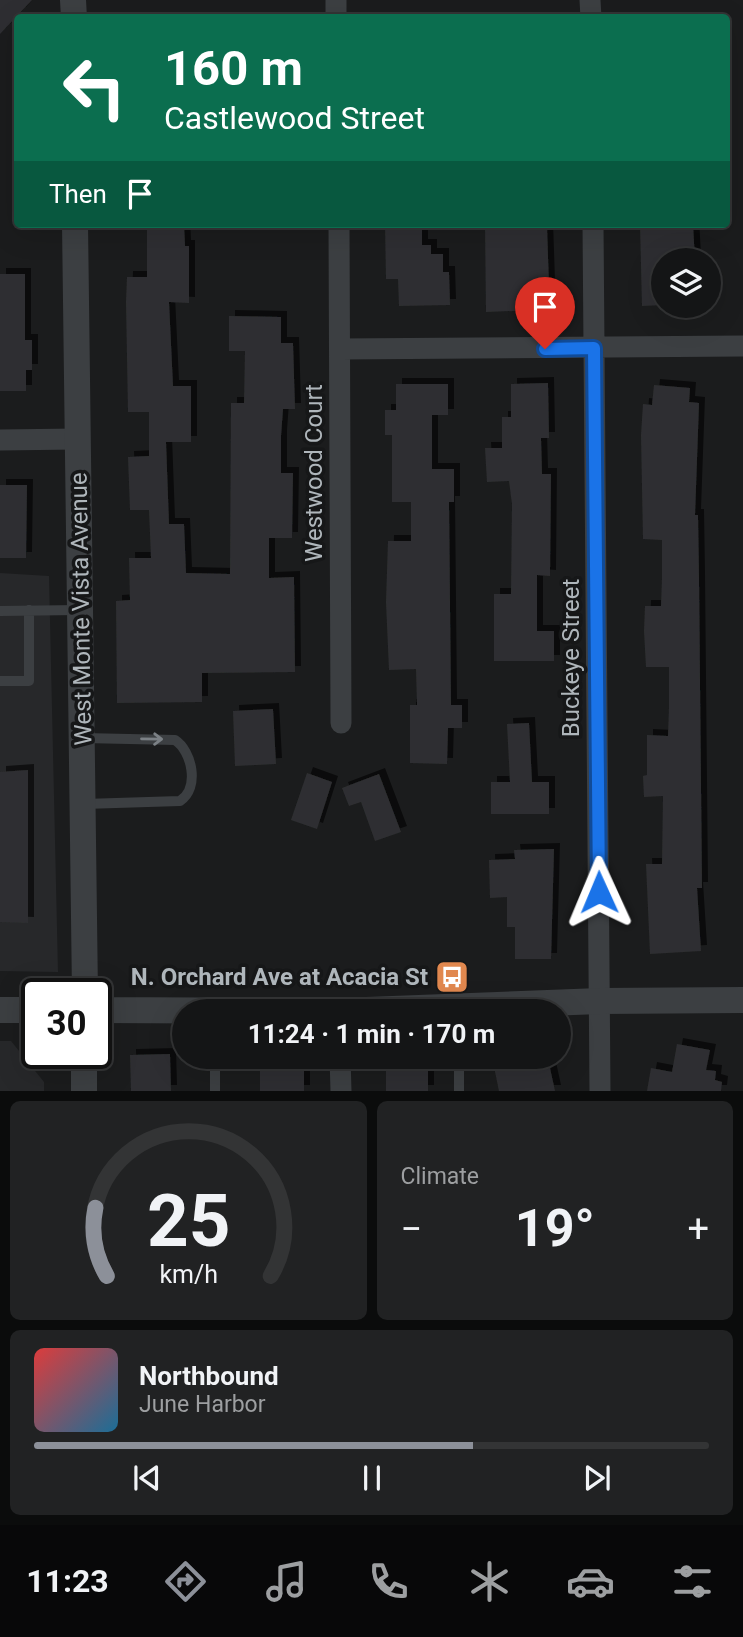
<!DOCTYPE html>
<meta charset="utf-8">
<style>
body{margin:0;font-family:Roboto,sans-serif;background:#212223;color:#f1f3f6;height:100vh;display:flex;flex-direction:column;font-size:26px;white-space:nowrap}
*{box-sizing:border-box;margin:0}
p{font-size:23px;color:#9d9fa1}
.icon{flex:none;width:38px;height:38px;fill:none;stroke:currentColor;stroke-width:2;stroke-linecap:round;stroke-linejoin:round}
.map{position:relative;height:1091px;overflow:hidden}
.side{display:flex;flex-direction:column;gap:10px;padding:10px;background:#0b0c0c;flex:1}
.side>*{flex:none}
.banner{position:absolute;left:14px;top:14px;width:716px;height:214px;border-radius:7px;box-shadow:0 7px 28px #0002,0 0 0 2px #333435;background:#0b6e4f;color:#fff;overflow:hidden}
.fabs{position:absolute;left:651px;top:248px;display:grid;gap:14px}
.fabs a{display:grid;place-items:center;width:70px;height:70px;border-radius:50%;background:#141516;box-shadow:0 7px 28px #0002,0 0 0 2px #333435;font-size:35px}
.speed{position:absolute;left:21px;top:978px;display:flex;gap:14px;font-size:35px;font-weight:700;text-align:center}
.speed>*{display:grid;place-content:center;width:91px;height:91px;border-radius:50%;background:#141516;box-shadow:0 7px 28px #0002,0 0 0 2px #333435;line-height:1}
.speed .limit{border:4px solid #111;border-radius:10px;background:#fff;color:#111}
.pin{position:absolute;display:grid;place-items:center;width:60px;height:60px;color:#fff;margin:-72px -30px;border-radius:50% 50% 50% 0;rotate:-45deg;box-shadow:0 0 7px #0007}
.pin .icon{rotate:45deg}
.me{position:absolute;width:77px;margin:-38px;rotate:359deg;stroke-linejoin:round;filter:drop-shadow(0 0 5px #0008)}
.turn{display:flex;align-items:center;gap:24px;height:147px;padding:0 35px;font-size:32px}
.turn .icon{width:91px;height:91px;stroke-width:2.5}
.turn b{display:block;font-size:49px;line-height:60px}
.then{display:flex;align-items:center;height:66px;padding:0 35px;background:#0003;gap:14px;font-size:26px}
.big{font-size:52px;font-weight:700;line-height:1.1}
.side .widget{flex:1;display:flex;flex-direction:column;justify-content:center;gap:10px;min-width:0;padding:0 24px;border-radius:10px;background:#212223}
.side .dial{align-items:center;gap:0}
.dial svg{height:182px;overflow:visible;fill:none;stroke:#333435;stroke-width:7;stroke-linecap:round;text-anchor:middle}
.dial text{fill:#f1f3f6;stroke:none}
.song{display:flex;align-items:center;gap:21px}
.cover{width:84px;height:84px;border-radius:10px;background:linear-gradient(135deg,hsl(0 70% 55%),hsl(200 70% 35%))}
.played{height:7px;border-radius:4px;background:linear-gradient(90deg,#8c9099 65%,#333435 65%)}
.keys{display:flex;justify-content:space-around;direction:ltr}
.heat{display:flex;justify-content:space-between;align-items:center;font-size:38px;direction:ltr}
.side .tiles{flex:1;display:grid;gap:10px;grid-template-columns:1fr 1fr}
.widget:last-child{grid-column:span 2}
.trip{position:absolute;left:172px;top:999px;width:399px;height:70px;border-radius:35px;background:#141516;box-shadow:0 7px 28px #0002,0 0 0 2px #333435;font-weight:700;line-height:70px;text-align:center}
.dock{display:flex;height:112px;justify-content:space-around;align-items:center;background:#080809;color:#9d9fa1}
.dock .icon{width:49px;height:49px}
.dock .on{color:#8c9099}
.dock b{font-size:32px;color:#f1f3f6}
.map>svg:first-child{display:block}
.built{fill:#27282a}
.building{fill:#2e2f31;filter:url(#shadow)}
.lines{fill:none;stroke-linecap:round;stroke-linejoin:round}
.service{stroke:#3c3f42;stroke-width:10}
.minor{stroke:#3c3f42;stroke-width:21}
.tertiary{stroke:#3c3f42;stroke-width:26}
.oneway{stroke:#7b8085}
.route-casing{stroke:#114b97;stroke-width:18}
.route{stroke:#1a73e8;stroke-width:12}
.labels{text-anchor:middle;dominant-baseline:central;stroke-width:7;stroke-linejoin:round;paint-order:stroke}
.street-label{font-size:24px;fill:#afb6bb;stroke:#161718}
.poi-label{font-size:24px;font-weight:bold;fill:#afb6bb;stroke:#161718;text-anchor:end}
</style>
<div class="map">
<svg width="743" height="1091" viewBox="0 0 743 1091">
<defs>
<filter id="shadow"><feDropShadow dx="6" dy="-6" stdDeviation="0" flood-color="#0009"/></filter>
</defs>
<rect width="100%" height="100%" fill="#1b1c1d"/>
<path class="built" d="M0 573 49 576 58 972 0 971Z
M0 1041H11L44 1082V1091H0Z"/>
<path class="building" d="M0 0H32L0 34Z
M147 224H184L185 246H189V303L169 302 173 386H191V442H166L169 524H184L186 573 230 574 231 403H244L245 351H229V316L281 317V343H293L295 409H283L281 436V473H293L292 538H269V578L294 577 295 672 202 673V702L117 703 116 601 130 600 129 558H151L149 510H130L128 457 149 456V412H128L126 302 127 277H147Z
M385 224H422V245H431V254H443V272H449L450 305 399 306 398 279H386Z
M485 224H535V227H547L549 286 538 287 539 310 486 312Z
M640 224H693L695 261H663V305L642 306Z
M0 274H25V340H32V370H26V391H0Z
M548 383 549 438H541L542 474H551L550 576 537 575V631H554V661H494V594H511L512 504 509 481 487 482 485 448H502V417H511V384Z
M396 384H448V415H432V469H454V502H449L451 705H462V728H448L447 764 410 763V705H417L416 669 389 670 386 602 388 541H411V502H392V435H385V410H396Z
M654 385 690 388 689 402 699 403 695 515H698L699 578 702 888H697L701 951 650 954 646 864H662L663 796 644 797 643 776 647 775V735L668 736 669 707V667H646L644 631 645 606H661L662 578V540L643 539 641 435 643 404 652 405Z
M0 485H27L26 558H0Z
M273 709 276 764 235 766 233 711Z
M529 723 532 782H549V814H491V782H510L507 724Z
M28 770V923L0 922V772Z
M307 773 332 782 317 829 291 820Z
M379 774 401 832 375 841 361 802 349 806 342 788Z
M554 849 551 959H515V927H507V897L490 898 489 860 515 859 514 850Z
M677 1044 710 1050 706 1070 716 1071 715 1080 722 1082 721 1091H647L651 1068 672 1072Z
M170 1054 171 1091H131L130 1055Z
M270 1057H304V1091H260V1068H270Z
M386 1057H428V1091H386Z
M492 1057H530L533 1071 550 1068 555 1091H499Z"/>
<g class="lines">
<path class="service" d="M0 611 79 610
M0 681H29V610
M83 738 175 740C192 751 200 788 180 801L84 804
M215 1057V1091
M459 1070V1091"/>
<path class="minor" d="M336 0V18
M590 0 591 18
M339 224 341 723
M593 224 600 1091
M340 349 743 346
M0 440 77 439
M340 1057 341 1091"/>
<path class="tertiary" d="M73 0 74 18
M75 224 85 994
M0 1010H37
M96 1010 340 1011 600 1001 743 1000
M84 1091V1054"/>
</g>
<defs><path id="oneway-shaft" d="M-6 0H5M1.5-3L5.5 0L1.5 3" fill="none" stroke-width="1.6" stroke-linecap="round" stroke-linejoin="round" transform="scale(1.75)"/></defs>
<use class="oneway" href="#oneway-shaft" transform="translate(152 739) rotate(1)"/>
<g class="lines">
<defs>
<path id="route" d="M545 349 594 348 599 892"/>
</defs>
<use href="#route" class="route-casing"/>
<use href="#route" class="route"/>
</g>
<defs>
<symbol id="bus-square" viewBox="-11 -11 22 22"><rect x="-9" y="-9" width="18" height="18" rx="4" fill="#e1884f" stroke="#161718"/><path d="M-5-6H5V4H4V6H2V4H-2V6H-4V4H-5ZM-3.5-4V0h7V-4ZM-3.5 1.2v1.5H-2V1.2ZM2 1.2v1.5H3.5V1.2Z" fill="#fff"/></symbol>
</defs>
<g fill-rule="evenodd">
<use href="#bus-square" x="433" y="958" width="38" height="38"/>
</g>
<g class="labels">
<g class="street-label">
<text transform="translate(314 473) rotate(-90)">Westwood Court</text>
<text transform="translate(81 609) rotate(-91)">West Monte Vista Avenue</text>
<text transform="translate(571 658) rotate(-90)">Buckeye Street</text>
</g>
<g class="poi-label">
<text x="428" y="977">N. Orchard Ave at Acacia St</text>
</g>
</g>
</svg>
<div class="fabs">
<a><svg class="icon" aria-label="layers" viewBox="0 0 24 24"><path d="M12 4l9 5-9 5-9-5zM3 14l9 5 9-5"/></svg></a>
</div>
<div class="speed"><div class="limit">30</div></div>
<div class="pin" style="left:545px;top:349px;background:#d93025"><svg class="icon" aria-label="arrive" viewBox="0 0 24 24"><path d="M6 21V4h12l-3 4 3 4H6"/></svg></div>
<svg class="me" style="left:599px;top:892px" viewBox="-20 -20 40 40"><path d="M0-17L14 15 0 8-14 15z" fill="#1a73e8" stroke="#fff" stroke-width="4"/></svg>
<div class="trip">11:24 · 1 min · 170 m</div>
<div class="banner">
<div class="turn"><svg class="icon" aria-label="left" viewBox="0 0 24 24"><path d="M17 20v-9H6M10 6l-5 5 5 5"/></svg><div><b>160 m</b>Castlewood Street</div></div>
<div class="then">Then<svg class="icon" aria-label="arrive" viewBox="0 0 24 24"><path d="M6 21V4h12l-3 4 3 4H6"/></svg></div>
</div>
</div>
<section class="side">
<div class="tiles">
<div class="widget dial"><svg viewBox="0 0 100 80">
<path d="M14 69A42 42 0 1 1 86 69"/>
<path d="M14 69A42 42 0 0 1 9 39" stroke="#8c9099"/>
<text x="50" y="56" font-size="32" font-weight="700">25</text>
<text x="50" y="72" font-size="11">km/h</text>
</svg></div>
<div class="widget"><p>Climate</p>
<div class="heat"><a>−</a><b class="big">19°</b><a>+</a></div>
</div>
<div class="widget">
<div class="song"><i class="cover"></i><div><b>Northbound</b><p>June Harbor</p></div></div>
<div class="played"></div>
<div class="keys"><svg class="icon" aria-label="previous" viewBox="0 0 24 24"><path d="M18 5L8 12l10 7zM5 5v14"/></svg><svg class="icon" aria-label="pause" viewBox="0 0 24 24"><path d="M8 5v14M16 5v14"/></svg><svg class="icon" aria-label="next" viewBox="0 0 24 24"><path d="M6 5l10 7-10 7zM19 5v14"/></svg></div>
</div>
</div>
</section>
<nav class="dock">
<b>11:23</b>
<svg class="icon on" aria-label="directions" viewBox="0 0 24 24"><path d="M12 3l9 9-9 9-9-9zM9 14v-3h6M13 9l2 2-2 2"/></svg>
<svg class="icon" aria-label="music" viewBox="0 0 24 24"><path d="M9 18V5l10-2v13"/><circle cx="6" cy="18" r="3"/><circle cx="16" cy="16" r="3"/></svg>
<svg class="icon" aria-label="phone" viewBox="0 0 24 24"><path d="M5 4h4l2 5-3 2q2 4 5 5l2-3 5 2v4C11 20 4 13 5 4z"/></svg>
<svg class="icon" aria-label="climate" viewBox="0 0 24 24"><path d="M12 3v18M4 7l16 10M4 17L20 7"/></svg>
<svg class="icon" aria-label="car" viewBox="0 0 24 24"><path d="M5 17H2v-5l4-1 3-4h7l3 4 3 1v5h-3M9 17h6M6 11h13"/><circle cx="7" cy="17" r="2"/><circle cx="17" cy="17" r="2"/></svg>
<svg class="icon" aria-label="filters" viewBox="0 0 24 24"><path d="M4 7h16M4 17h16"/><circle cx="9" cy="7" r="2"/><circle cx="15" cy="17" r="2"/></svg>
</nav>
